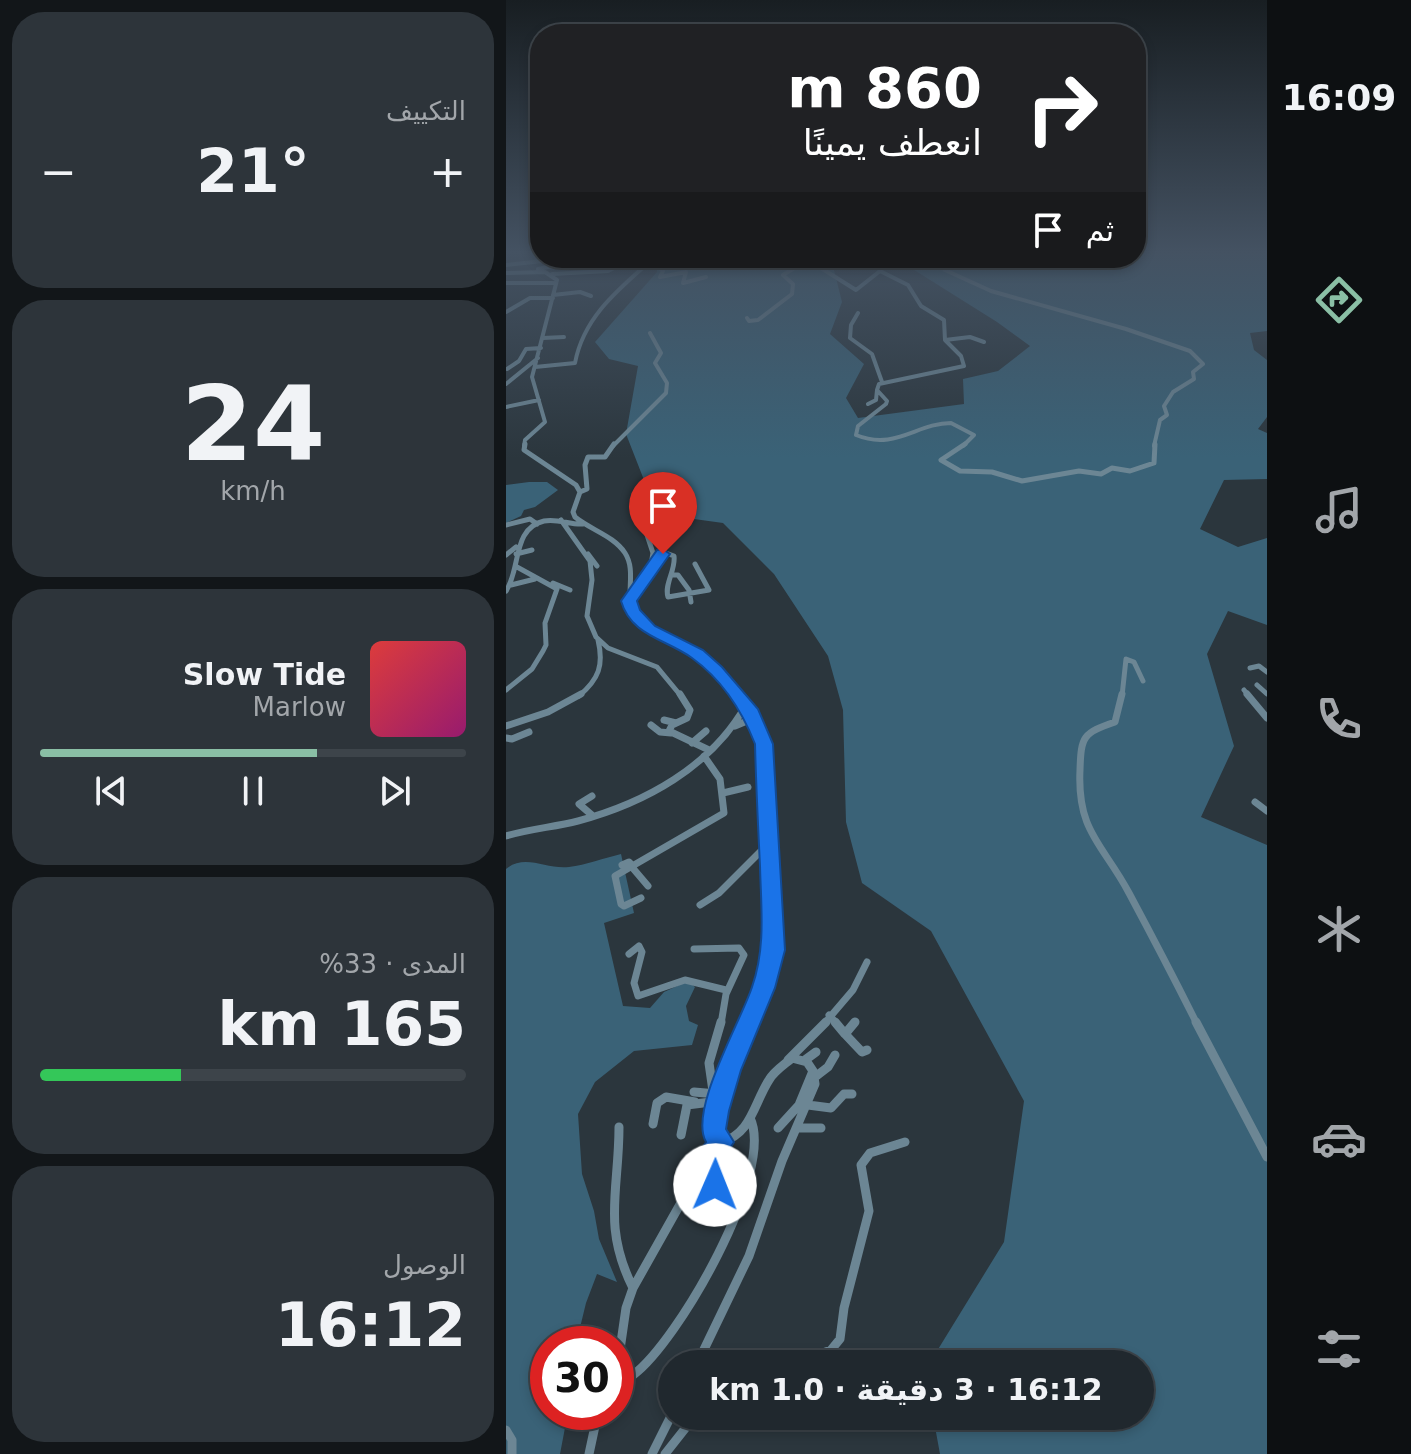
<!DOCTYPE html>
<html lang="ar">
<meta charset="utf-8">
<style>
body{margin:0;font-family:"DejaVu Sans",Vazirmatn,sans-serif;background:#2d343a;color:#f1f3f6;direction:rtl;height:100vh;display:flex;flex-direction:column;font-size:30px;white-space:nowrap}
*{box-sizing:border-box;margin:0}
p{font-size:26px;color:#a2a6aa}
.icon{flex:none;width:44px;height:44px;fill:none;stroke:currentColor;stroke-width:2;stroke-linecap:round;stroke-linejoin:round}
.map{position:relative;flex:1;overflow:hidden;direction:ltr}
.drawer{display:flex;flex-direction:column;gap:12px;padding:12px;background:#121619;width:506px}
.drawer>*{flex:none}
.top-card{position:absolute;left:24px;top:24px;width:616px;height:244px;border-radius:32px;box-shadow:0 4px 12px #0003,0 0 0 2px #3d444a;direction:rtl;background:#202124;color:#fff;overflow:hidden}
.speed{position:absolute;left:24px;top:1326px;display:flex;gap:16px;font-size:40px;font-weight:700;text-align:center}
.speed>*{display:grid;place-content:center;width:104px;height:104px;border-radius:50%;background:#20282e;box-shadow:0 4px 12px #0003,0 0 0 2px #3d444a;line-height:1}
.speed .limit{border:12px solid #d22;background:#fff;color:#111}
.pin{position:absolute;display:grid;place-items:center;width:68px;height:68px;color:#fff;margin:-82px -34px;border-radius:50% 50% 50% 0;rotate:-45deg;box-shadow:0 0 8px #0007}
.pin .icon{rotate:45deg}
.me{position:absolute;width:88px;margin:-44px;rotate:1deg;stroke-linejoin:round;filter:drop-shadow(0 0 6px #0008)}
.turn{display:flex;align-items:center;gap:28px;height:168px;padding:0 32px;font-size:36px}
.turn .icon{width:104px;height:104px;stroke-width:2.5}
.turn b{display:block;font-size:56px;line-height:68px}
.then{display:flex;align-items:center;height:76px;padding:0 32px;background:#0003;gap:16px;font-size:30px}
.big{font-size:60px;font-weight:600;line-height:1.1}
.drawer .widget{flex:1;display:flex;flex-direction:column;justify-content:center;gap:12px;min-width:0;padding:0 28px;border-radius:32px;background:#2d343a}
.drawer .dial{align-items:center;gap:0}
.dial b{font-size:104px;line-height:1}
.song{display:flex;align-items:center;gap:24px}
.cover{width:96px;height:96px;border-radius:12px;background:linear-gradient(135deg,hsl(0 70% 55%),hsl(320 70% 35%))}
.played{height:8px;border-radius:4px;background:linear-gradient(90deg,#8abfa5 65%,#3d444a 65%)}
.keys{display:flex;justify-content:space-around;direction:ltr}
.heat{display:flex;justify-content:space-between;align-items:center;font-size:44px;direction:ltr}
.charge{height:12px;border-radius:6px;background:linear-gradient(90deg,#34c759 33%,#3d444a 0)}
.trip{position:absolute;left:152px;top:1350px;width:496px;height:80px;border-radius:40px;background:#20282e;box-shadow:0 4px 12px #0003,0 0 0 2px #3d444a;font-weight:600;line-height:80px;text-align:center;direction:rtl}
main{display:flex;flex:1;min-height:0}
.tab-bar{display:flex;flex-direction:column;width:144px;justify-content:space-around;align-items:center;background:#0d1012;color:#a2a6aa}
.tab-bar .icon{width:56px;height:56px}
.tab-bar .on{color:#8abfa5}
.tab-bar b{font-size:36px;color:#f1f3f6}
.map>svg:first-child{display:block}
.green{fill:#3a6277}
.lines{fill:none;stroke-linecap:round;stroke-linejoin:round}
.minor-far3{stroke:#6c8694;stroke-width:4}
.minor-far2{stroke:#6c8694;stroke-width:5}
.minor-far1{stroke:#6c8694;stroke-width:7}
.minor{stroke:#6c8694;stroke-width:9}
.route{fill:#1a73e8;stroke:#114b97;stroke-width:2}
</style>
<main>
<nav class="tab-bar">
<b>16:09</b>
<svg class="icon on" aria-label="directions" viewBox="0 0 24 24"><path d="M12 3l9 9-9 9-9-9zM9 14v-3h6M13 9l2 2-2 2"/></svg>
<svg class="icon" aria-label="music" viewBox="0 0 24 24"><path d="M9 18V5l10-2v13"/><circle cx="6" cy="18" r="3"/><circle cx="16" cy="16" r="3"/></svg>
<svg class="icon" aria-label="phone" viewBox="0 0 24 24"><path d="M5 4h4l2 5-3 2q2 4 5 5l2-3 5 2v4C11 20 4 13 5 4z"/></svg>
<svg class="icon" aria-label="climate" viewBox="0 0 24 24"><path d="M12 3v18M4 7l16 10M4 17L20 7"/></svg>
<svg class="icon" aria-label="car" viewBox="0 0 24 24"><path d="M5 17H2v-5l4-1 3-4h7l3 4 3 1v5h-3M9 17h6M6 11h13"/><circle cx="7" cy="17" r="2"/><circle cx="17" cy="17" r="2"/></svg>
<svg class="icon" aria-label="filters" viewBox="0 0 24 24"><path d="M4 7h16M4 17h16"/><circle cx="9" cy="7" r="2"/><circle cx="15" cy="17" r="2"/></svg>
</nav>
<div class="map">
<svg width="761" height="1454" viewBox="0 0 761 1454">
<rect width="100%" height="100%" fill="#2b363d"/>
<path class="green" d="M630 254H761V331L744 333 748 350 761 360V417L752 429 761 433V479L718 480 694 529 732 547 761 538V625L722 611 701 654 728 746 695 817 761 845V1454H434L427 1416H634V1364H423L498 1242 518 1101 425 931 356 883 340 822 337 710 322 656 268 574 217 523 152 514 141 502 138 480 120 434 132 366 103 359 89 342 151 272 149 258H325L336 302 324 334 358 364 340 398 352 418 458 404 457 379 492 371 524 346 491 322 405 268 410 258H630Z
M23 482H41L52 490 29 507 18 510 15 516 0 523V485Z
M115 854 128 913 98 923 117 1006 144 1008 158 992 182 981 189 987 180 1006 183 1021 192 1025 186 1045 128 1051 89 1082 72 1114 76 1174 88 1211 93 1239 111 1282 91 1274 80 1303 70 1344H42V1412H62L54 1454H0V869C19 853 41 870 63 867 80 865 98 858 115 854Z"/>
<g class="lines">
<path class="minor-far3" d="M299 258 350 290 374 271
M367 258 374 271 402 285 415 306 438 320 439 340 455 356 458 366 373 384 371 390 381 401 380 404 352 426 350 435C389 451 411 423 445 423L468 435 457 446
M427 258 439 270 485 291 620 329 684 351 697 364 687 372 688 379 667 392 658 406 661 415 654 420 648 446
M0 265 55 259 66 262
M32 269 87 258
M0 273 39 272 51 280 26 377 39 422 19 440 18 446
M46 274 102 271 128 258
M0 283H50
M47 295 74 292 85 296
M0 312 24 298H47
M352 313 345 325 344 338 366 354 376 382
M241 318 243 321 252 320 286 294 287 284 277 275 290 267 295 258
M37 338 58 337
M439 340 464 337 478 342
M29 367 69 363C77 320 108 293 140 265L151 266 157 271 154 277 180 272 177 283 200 277
M1 369 13 361 20 349 35 348
M0 384 32 358
M362 404 370 400 371 390
M0 407 33 400
M107 446 160 393 161 383 149 363 155 353 144 333"/>
<path class="minor-far2" d="M19 444 18 450 70 485 74 492 67 512 69 517C85 530 108 536 119 553 132 573 116 599 131 619 142 634 163 638 179 647 201 658 219 676 234 696
M459 444 435 460 454 471 486 472 516 481 573 471 595 474 606 468 624 471 648 463 649 444
M74 492 81 489 79 465 82 457H99L108 444
M55 520 84 561 86 580 81 616 90 637 102 648 151 667 175 696
M0 525 24 519 31 524
M139 529 147 553 145 565
M10 554 26 550
M82 554 91 566
M0 555 10 547
M166 575H172L183 590 185 602
M47 583 64 590
M5 585 29 579
M0 591C15 569 6 528 38 521 51 518 64 525 77 524
M123 601 154 555 160 553 168 556C170 570 158 584 162 597L203 590 189 564
M744 668 753 666 761 672
M751 685 761 694
M0 690 26 669 37 651 40 645 39 623 51 589 11 567
M738 690 743 696
M73 696C93 679 98 665 92 640
M616 696 620 659 628 662 637 681"/>
<path class="minor-far1" d="M174 694 184 710 181 718 166 725 163 731 203 750
M233 694 247 716 258 744 268 950 242 1024
M616 694 609 722C577 733 575 736 574 770 571 832 597 844 623 893 646 936 669 980 691 1024
M741 694 761 718
M158 720 170 723
M145 725 154 732 165 733
M0 726 42 712 75 694
M229 726 248 718
M0 738 6 739 23 732
M186 743 200 731
M217 793 242 787
M86 796 73 804 87 816
M749 802 761 811
M0 836C24 829 48 827 72 821 139 803 205 767 240 705
M116 865 123 862 127 866
M125 866 142 886
M135 898 118 906 115 904 109 876 218 813 214 779 198 756
M194 905 213 893 255 851 261 850
M188 949 233 948 238 955 220 994 215 1024
M123 954 133 946 136 952 128 983 132 996 179 980 220 990
M323 1015 331 1024
M318 1024 347 990 361 962"/>
<path class="minor" d="M215 1022 203 1063 207 1091 216 1095
M329 1022 339 1034 349 1022
M690 1022 761 1157
M339 1034 356 1052 361 1050
M282 1060 320 1022
M299 1060 310 1052
M309 1077 322 1067 329 1055
M188 1092 211 1094
M302 1105 325 1108 338 1094H346
M147 1124 151 1103 160 1097 189 1102
M113 1127C113 1191 96 1226 127 1288
M272 1128 293 1105 307 1071
M291 1128H315
M175 1135 181 1105 213 1101
M205 1155 212 1173 209 1185
M191 1364 243 1256 276 1161 309 1084 307 1071 301 1062 286 1058C278 1065 268 1071 263 1080 248 1103 245 1135 215 1142L207 1132 223 1070 243 1022
M237 1364 243 1359 304 1358 325 1350 334 1339 338 1308 363 1211 355 1165 364 1153 399 1142
M113 1373 127 1375C172 1342 270 1171 244 1118
M110 1377 120 1308 127 1288 190 1176 215 1142
M0 1430 6 1440V1454
M83 1454 92 1412
M146 1454 166 1414
M159 1454 189 1416"/>
</g>
<linearGradient id="sky" x2="0" y2="1"><stop stop-color="#181e22"/><stop offset="0.55" stop-color="#445262"/><stop offset="1" stop-color="#445262" stop-opacity="0"/></linearGradient>
<rect width="761" height="458" fill="url(#sky)"/>
<path class="route" d="M157 549 164 554 131 601 134 610 149 626 197 650 216 667 252 709 267 744 279 950 269 988 235 1070 223 1111 220 1129 228 1142 219 1157 225 1173 218 1194 209 1197 200 1194 196 1185 200 1173 192 1155 200 1142C182 1111 235 1021 246 987 260 947 255 908 254 866 252 826 250 785 249 744 236 711 215 679 186 658 160 639 125 636 115 601L151 550Z"/>
</svg>
<div class="speed"><div class="limit">30</div></div>
<div class="pin" style="left:157px;top:554px;background:#d93025"><svg class="icon" aria-label="arrive" viewBox="0 0 24 24"><path d="M6 21V4h12l-3 4 3 4H6"/></svg></div>
<svg class="me" style="left:209px;top:1185px" viewBox="-20 -20 40 40"><circle r="19" fill="#fff"/><path d="M0-13L10 11 0 6-10 11z" fill="#1a73e8"/></svg>
<div class="trip">16:12 · 3 دقيقة · 1.0 km</div>
<div class="top-card">
<div class="turn"><svg class="icon" aria-label="right" viewBox="0 0 24 24"><path d="M7 20v-9h11M14 6l5 5-5 5"/></svg><div><b>860 m</b>انعطف يمينًا</div></div>
<div class="then">ثم<svg class="icon" aria-label="arrive" viewBox="0 0 24 24"><path d="M6 21V4h12l-3 4 3 4H6"/></svg></div>
</div>
</div>
<section class="drawer">
<div class="widget"><p>التكييف</p>
<div class="heat"><a>−</a><b class="big">21°</b><a>+</a></div>
</div>
<div class="widget dial"><b>24</b><p>km/h</p></div>
<div class="widget">
<div class="song"><i class="cover"></i><div><b>Slow Tide</b><p>Marlow</p></div></div>
<div class="played"></div>
<div class="keys"><svg class="icon" aria-label="previous" viewBox="0 0 24 24"><path d="M18 5L8 12l10 7zM5 5v14"/></svg><svg class="icon" aria-label="pause" viewBox="0 0 24 24"><path d="M8 5v14M16 5v14"/></svg><svg class="icon" aria-label="next" viewBox="0 0 24 24"><path d="M6 5l10 7-10 7zM19 5v14"/></svg></div>
</div>
<div class="widget"><p>المدى · 33%</p><b class="big">165 km</b><div class="charge"></div></div>
<div class="widget"><p>الوصول</p><b class="big">16:12</b></div>
</section>
</main>
